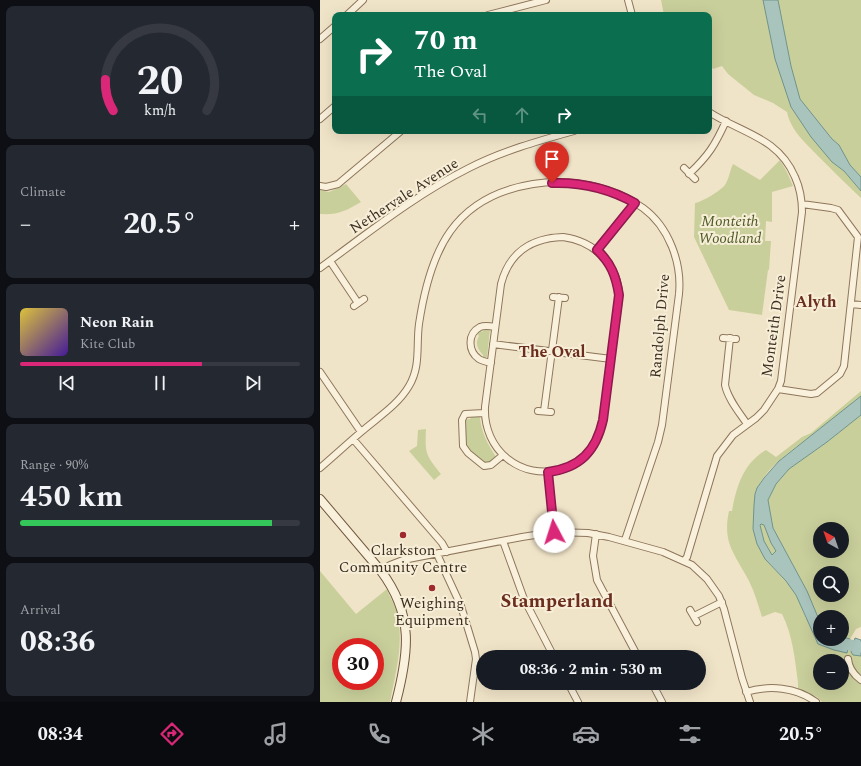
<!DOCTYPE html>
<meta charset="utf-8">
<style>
body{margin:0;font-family:Spectral,serif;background:#242831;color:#f1f3f6;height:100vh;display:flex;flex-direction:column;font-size:15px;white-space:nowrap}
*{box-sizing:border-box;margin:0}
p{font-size:13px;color:#9ea1a6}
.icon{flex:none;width:22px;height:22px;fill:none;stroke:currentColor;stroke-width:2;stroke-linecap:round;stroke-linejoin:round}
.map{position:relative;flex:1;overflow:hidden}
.panel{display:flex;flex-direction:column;gap:6px;padding:6px;background:#0d0f14;width:320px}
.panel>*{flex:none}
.hud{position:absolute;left:12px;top:12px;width:380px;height:122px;border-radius:8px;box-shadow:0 4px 16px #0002;background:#0b6e4f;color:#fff;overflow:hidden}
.needle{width:26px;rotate:320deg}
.buttons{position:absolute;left:493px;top:522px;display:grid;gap:8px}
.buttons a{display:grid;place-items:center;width:36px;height:36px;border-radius:50%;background:#171b24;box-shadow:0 4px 16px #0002;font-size:20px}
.speed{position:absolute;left:12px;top:638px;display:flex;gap:8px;font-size:20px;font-weight:700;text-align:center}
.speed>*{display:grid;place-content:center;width:52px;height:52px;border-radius:50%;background:#171b24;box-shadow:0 4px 16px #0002;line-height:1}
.speed .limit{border:6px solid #d22;background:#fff;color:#111}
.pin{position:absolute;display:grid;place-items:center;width:34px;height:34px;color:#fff;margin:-41px -17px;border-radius:50% 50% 50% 0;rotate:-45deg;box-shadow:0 0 4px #0007}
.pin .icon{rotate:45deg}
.me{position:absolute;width:44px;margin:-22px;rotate:355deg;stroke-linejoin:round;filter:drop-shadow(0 0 3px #0008)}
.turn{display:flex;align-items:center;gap:14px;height:84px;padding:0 16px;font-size:18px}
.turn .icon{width:52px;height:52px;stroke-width:2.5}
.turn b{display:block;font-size:28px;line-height:34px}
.lanes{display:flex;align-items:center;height:38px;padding:0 16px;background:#0003;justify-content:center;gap:20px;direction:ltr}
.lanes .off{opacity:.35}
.big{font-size:30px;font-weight:700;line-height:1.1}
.panel .tile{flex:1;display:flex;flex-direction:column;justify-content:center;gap:6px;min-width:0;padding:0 14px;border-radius:8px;background:#242831}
.panel .dial{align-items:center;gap:0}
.dial svg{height:104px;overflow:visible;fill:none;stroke:#363941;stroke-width:7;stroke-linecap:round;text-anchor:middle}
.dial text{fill:#f1f3f6;stroke:none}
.song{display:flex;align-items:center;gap:12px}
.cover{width:48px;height:48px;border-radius:6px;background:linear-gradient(135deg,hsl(50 70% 55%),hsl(260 70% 35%))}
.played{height:4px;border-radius:2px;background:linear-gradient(90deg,#db2777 65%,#363941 65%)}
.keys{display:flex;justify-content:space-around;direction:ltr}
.heat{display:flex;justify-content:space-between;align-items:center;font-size:22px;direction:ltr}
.charge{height:6px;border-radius:3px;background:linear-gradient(90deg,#34c759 90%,#363941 0)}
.trip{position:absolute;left:156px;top:650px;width:230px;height:40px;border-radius:20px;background:#171b24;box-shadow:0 4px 16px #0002;font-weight:700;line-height:40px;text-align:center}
.menu{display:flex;height:64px;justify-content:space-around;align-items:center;background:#090b0e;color:#9ea1a6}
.menu .icon{width:28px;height:28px}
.menu .active{color:#db2777}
.menu b{font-size:18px;color:#f1f3f6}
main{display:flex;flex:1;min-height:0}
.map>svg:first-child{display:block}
.green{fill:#c9cf9b;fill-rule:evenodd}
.water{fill:#a9c4bc;stroke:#6f938a;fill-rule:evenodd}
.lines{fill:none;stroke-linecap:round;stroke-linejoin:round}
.river{stroke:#a9c4bc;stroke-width:11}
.street-casing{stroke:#8d765c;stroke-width:8}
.secondary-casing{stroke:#6f573f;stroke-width:10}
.street{stroke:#faf1dc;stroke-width:6}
.secondary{stroke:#faf1dc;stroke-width:8}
.route-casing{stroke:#8e194d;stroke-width:10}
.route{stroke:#db2777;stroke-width:7}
.poi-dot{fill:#9e2a2b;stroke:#f7eed8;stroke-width:1.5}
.labels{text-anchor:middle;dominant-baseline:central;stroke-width:4;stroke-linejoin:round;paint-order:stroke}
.street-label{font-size:15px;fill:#3d2e20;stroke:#f7eed8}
.park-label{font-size:15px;font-style:italic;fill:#4d5a26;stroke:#f7eed8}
.poi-label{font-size:15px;fill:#3d2e20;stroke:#f7eed8}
.neighbourhood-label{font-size:16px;font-weight:bold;fill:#6b2e1e;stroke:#f7eed8}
.district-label{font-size:19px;font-weight:bold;fill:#6b2e1e;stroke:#f7eed8}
</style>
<main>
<section class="panel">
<div class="tile dial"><svg viewBox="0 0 100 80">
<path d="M14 69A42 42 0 1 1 86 69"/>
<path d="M14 69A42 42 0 0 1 8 45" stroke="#db2777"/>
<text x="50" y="56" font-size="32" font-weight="700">20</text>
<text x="50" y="72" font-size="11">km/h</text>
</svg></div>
<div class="tile"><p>Climate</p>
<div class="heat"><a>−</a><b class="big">20.5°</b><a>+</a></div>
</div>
<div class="tile">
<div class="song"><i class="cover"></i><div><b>Neon Rain</b><p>Kite Club</p></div></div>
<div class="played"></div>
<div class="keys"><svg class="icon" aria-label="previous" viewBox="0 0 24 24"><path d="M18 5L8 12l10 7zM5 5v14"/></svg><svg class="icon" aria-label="pause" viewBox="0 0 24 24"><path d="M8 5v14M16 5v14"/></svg><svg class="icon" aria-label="next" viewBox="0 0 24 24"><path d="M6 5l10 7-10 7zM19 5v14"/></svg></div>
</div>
<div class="tile"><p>Range · 90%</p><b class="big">450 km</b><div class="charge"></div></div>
<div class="tile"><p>Arrival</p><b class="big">08:36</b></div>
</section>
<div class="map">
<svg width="541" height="702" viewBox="0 0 541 702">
<rect width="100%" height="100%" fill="#f0e4c8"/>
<path class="green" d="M341 0H452L474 98 512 162 524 171 541 191V198C527 185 514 172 501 159 488 145 471 132 467 112L453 103 434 95 408 74 402 66 393 69 389 62V15H344Z
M458 0H541V177L530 165 519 145 512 139 480 99 471 66Z
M460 160 467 172 473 186 452 192V222L446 221 445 241H451L449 270H448L442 315 409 310 374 237 375 203C382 202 400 191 405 185 409 179 410 170 413 164L440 180Z
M26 184 41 202C26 211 18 215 0 214V190L9 192Z
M166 328 170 329 167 357 163 360V355C157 349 155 343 159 336L156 332 160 330 162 332Z
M541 391V396C525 409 510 423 493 435 474 448 442 470 435 494L445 559 470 586 476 595 486 618 500 639 541 647V702H502L497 697 478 689V683C475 660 473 636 462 614L455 612 442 617C438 605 435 593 429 581 415 554 402 543 409 511H412C416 488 423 463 446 450L456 457 482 437 491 433ZM500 661H522V683H500Z
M160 415C160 430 168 445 176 457L169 464H164L145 447 143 420 150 419 152 416Z
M541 415V627L536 629 530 639 522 637V617H500V622L487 591 453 528 448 500 456 484 469 469 507 442ZM500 529H522V551H500ZM500 573H522V595H500Z
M106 429C105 453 105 454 121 474L114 480 89 451 97 446 98 430Z
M441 524 444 525 451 543 456 551 452 555 444 541 440 525Z
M0 571 36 614 67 589C69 596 74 603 76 609 85 640 76 671 70 702H0ZM21 647H55V681H21Z"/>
<path class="water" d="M443 0H458L471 66 480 99 512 139 519 145 530 165 541 177V191L524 171 512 162 491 137 471 107 455 59Z
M541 396V415L507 442 469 469 456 484 448 500 453 528 487 591 500 622V639H522V637L530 639 527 653 514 650 498 644 476 595 466 581 445 559 437 544 433 529 434 505 435 494 437 488 444 478 459 461ZM441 524 444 525 451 543 456 551 452 555 444 541 440 525Z
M535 638 541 640V656L533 655 531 652Z"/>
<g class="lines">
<path class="river" d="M504 639 508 641 541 647"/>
<defs>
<path id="street" d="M308 0 312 15
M27 15 43 0
M168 15 226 0
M0 39 15 26
M0 119 15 106
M364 168 375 179
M369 174C389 155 395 145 406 121
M0 186 6 187 18 184 81 131
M243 237C274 241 300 265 299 299L283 420C280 434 276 446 266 456 259 462 251 467 242 469 201 481 163 450 165 407L181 284C189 253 211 238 243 237Z
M277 250 315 203
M10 261 38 303
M0 268C48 233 95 195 149 168 182 151 218 141 254 131
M233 297 245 298
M531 304 541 305
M34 306 44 299
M403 338 416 339
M410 338 405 385C408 399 419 412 427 424
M173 344 291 359
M171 363C167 362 162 361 159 359 148 351 147 334 160 327 165 325 170 326 175 327
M0 372 41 432
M458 389 491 394 497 393 520 374 524 366 538 237 518 210 511 208 482 204
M218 411 231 412
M224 411 239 297
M164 413 145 414 142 420 143 446 148 453 164 466 171 465 183 455
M33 439 122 543 127 552
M0 468C14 456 27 444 41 432 57 418 78 405 89 386 101 366 96 346 99 324 110 251 133 197 213 184 250 178 292 186 323 208 349 227 362 263 359 294L342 425 338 442 305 540
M228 472 234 532
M276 534 273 556 277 580 318 657
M183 541 204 599 234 657
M117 554 141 606 155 652 156 659 150 702
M364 561 367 557 397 456 413 435 436 418 444 410 458 389 461 381 482 212C482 200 480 188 475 177 458 137 421 133 389 112
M61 571 70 565 83 560 202 537 234 532 268 533 289 537 343 552 372 565 387 579 399 596 404 609 422 678 430 702
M370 610 377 622
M374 616 402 602
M528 659C529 669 534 675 541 680
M248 683 258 702
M332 683 342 702
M426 692C449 685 476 687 496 702"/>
<path id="secondary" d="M0 499 61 571C94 615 89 652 76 702"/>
</defs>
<use href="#street" class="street-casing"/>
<use href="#secondary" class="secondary-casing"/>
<use href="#street" class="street"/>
<use href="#secondary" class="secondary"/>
</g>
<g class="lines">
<defs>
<path id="route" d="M232 183C261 182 290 189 315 203L277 250C291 263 296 276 299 295L283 420C276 451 260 468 228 472L234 532"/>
</defs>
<use href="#route" class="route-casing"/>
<use href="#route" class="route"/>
</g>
<g class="poi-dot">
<circle cx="83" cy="535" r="4"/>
<circle cx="112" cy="588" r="4"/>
</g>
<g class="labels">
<g class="street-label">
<text transform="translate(84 196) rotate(-33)">Nethervale Avenue</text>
<text transform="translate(340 326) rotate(-85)">Randolph Drive</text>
<text transform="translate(454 326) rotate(-82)">Monteith Drive</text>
</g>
<g class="park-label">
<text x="410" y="221">Monteith<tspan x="410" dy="17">Woodland</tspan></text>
</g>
<g class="poi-label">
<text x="83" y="550">Clarkston<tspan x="83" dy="17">Community Centre</tspan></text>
<text x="112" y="603">Weighing<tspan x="112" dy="17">Equipment</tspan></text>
</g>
<g class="neighbourhood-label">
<text x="496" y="302">Alyth</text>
<text x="232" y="352">The Oval</text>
</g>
<g class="district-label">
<text x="237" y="601">Stamperland</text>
</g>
</g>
</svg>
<div class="buttons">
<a><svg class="needle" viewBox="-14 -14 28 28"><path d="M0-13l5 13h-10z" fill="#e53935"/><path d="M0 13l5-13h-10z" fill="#9ea1a6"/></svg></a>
<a><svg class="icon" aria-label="search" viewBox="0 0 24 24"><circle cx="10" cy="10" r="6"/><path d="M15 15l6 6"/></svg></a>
<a>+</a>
<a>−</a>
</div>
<div class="speed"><div class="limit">30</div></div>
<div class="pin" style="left:232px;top:183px;background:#d93025"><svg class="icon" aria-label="arrive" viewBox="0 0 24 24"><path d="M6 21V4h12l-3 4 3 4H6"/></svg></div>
<svg class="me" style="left:234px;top:532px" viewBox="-20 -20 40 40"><circle r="19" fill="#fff"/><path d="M0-13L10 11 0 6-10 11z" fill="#db2777"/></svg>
<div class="trip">08:36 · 2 min · 530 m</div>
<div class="hud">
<div class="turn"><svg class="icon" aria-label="right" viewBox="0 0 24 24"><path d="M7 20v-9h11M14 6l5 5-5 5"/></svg><div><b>70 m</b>The Oval</div></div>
<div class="lanes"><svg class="icon off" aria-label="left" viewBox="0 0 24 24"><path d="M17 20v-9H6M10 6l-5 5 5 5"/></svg><svg class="icon off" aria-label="ahead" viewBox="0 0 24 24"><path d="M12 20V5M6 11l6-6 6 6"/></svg><svg class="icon" aria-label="right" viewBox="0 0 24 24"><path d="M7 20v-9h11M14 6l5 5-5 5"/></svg></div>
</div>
</div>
</main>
<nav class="menu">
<b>08:34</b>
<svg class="icon active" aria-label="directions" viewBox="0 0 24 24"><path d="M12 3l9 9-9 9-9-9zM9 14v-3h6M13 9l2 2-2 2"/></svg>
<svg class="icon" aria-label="music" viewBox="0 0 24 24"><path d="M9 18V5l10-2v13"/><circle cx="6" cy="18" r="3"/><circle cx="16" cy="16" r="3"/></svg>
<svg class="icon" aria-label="phone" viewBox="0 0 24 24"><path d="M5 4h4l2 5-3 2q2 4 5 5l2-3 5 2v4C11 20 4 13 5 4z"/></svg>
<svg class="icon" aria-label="climate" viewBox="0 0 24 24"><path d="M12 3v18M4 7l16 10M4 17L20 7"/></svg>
<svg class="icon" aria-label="car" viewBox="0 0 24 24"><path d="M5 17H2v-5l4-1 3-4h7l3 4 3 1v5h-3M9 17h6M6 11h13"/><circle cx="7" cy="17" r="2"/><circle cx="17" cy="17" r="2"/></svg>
<svg class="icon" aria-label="filters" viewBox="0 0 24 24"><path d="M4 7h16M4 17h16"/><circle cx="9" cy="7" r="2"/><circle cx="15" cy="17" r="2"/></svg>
<b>20.5°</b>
</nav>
